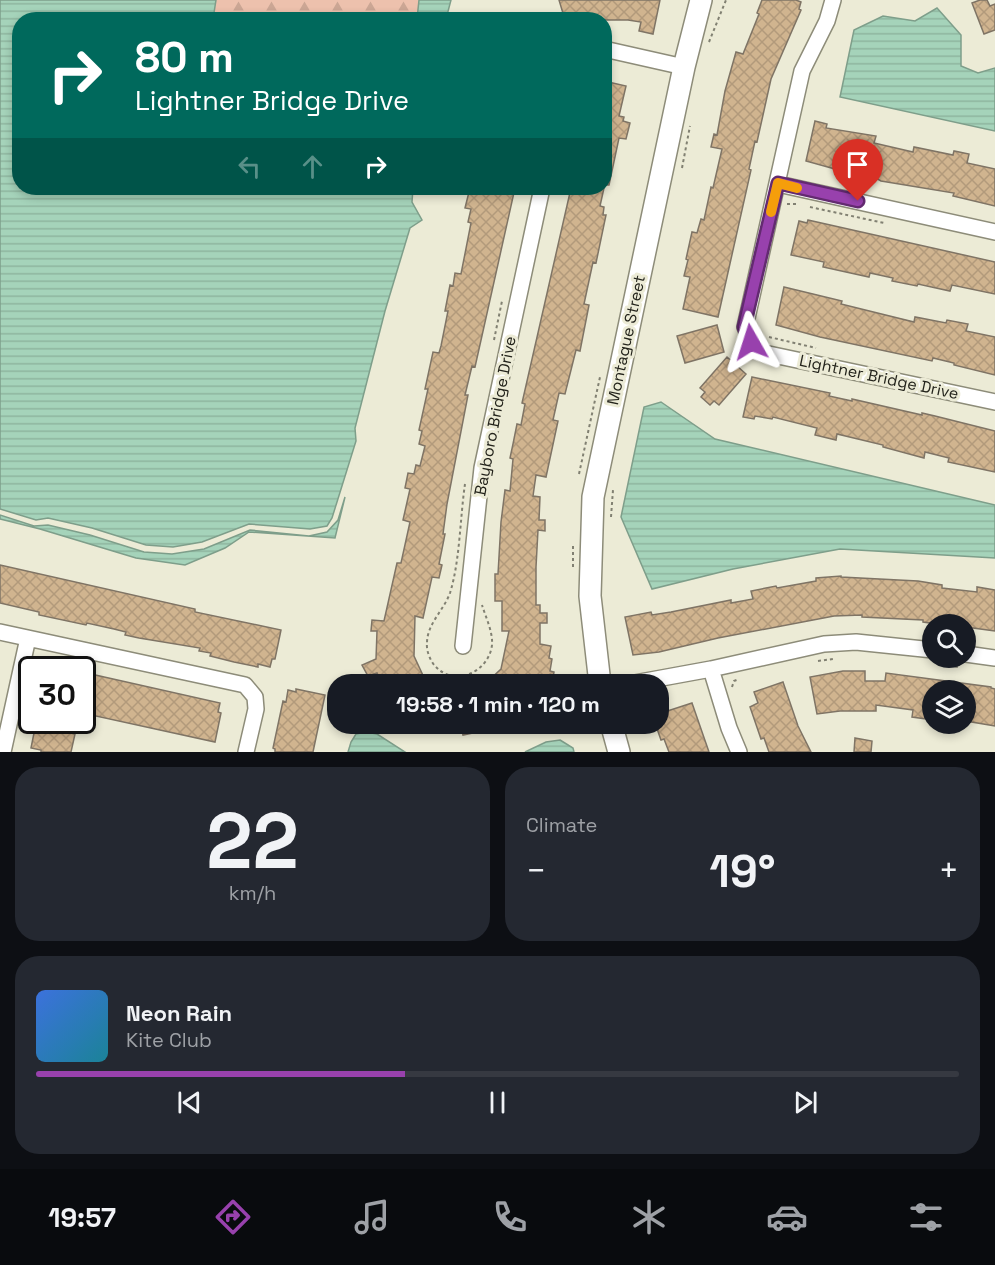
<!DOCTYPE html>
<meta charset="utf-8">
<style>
body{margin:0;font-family:"Space Grotesk",sans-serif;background:#242831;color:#f1f3f6;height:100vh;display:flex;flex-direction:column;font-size:22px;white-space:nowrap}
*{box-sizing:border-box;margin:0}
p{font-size:20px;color:#9ea1a6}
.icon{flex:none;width:33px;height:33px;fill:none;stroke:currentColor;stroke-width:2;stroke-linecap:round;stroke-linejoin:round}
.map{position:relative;height:752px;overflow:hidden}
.sheet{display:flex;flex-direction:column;gap:15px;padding:15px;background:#0d0f14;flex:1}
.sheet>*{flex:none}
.guide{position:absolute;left:12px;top:12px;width:600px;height:183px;border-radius:24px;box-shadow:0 3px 9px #0003;background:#00695c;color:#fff;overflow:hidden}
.controls{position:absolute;left:922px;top:614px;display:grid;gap:12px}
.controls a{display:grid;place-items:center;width:54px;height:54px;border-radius:50%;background:#171b24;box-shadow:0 3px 9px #0003;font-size:30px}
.speed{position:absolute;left:18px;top:656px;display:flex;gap:12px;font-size:30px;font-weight:700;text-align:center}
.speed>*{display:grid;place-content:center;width:78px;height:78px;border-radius:50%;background:#171b24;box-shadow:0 3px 9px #0003;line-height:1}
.speed .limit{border:3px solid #111;border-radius:9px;background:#fff;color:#111}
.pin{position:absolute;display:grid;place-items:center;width:51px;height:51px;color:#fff;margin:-62px -26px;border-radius:50% 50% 50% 0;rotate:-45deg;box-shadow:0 0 6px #0007}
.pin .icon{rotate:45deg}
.me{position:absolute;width:66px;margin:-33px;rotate:354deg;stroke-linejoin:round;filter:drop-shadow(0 0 4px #0008)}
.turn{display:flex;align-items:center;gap:21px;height:126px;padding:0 24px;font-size:27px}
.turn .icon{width:78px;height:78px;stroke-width:2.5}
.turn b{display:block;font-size:42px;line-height:51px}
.lanes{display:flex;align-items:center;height:57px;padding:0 24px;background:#0003;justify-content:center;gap:30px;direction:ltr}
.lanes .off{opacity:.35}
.big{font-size:45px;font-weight:800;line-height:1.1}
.sheet .widget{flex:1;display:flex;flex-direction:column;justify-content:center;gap:9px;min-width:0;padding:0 21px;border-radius:24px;background:#242831}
.sheet .dial{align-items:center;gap:0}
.dial b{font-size:78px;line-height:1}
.song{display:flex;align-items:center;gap:18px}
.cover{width:72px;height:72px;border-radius:9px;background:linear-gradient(135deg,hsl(220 70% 55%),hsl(190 70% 35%))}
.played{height:6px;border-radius:3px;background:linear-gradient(90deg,#9841ad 40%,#363941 40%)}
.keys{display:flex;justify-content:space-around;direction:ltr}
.heat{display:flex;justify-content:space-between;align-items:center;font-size:33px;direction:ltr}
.sheet .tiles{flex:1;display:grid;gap:15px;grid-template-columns:1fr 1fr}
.widget:last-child{grid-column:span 2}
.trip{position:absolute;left:327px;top:674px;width:342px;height:60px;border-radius:24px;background:#171b24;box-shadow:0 3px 9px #0003;font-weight:800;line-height:60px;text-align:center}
.menu{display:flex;height:96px;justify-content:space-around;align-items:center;background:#090b0e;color:#9ea1a6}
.menu .icon{width:42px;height:42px}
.menu .current{color:#9841ad}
.menu b{font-size:27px;color:#f1f3f6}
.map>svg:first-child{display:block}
.forest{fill:url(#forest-firs)}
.water{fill:url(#water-rules);stroke:#7e9e8a;stroke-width:1.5}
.building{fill:url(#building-cross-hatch);stroke:#7f7465;stroke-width:1.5}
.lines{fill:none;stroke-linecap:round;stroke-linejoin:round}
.street-casing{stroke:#8d8c79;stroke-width:18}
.secondary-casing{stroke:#8d8c79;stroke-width:24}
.path{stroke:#818072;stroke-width:2;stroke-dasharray:3 3;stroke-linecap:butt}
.street{stroke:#fff;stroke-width:15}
.secondary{stroke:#fff;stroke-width:21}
.route-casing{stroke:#632a70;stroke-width:15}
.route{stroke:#9841ad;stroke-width:10}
.slow{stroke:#f59e0b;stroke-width:10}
.labels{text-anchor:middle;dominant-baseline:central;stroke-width:6;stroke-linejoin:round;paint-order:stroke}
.street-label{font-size:16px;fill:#23231b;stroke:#ecebd6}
</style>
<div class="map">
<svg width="995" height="752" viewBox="0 0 995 752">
<defs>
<pattern id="forest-firs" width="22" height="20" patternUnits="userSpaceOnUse" patternTransform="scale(1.5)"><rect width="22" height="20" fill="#edc1ad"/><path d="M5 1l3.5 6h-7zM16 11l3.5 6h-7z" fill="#cba694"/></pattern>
<pattern id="water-rules" width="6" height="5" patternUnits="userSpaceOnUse" patternTransform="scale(1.5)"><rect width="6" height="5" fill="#a5d3ba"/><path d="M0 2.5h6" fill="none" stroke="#8eb59f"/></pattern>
<pattern id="building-cross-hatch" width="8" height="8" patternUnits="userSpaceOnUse" patternTransform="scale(1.5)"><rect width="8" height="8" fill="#d0b48f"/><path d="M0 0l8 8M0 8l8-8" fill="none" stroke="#b29a7b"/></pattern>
</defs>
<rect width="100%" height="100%" fill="#ecebd6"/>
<path class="forest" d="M216 0H419L417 19 213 20Z"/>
<path class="water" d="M0 0H216L213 19 20 20V188H413L412 202 422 220 410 228 385 311 355 428 356 441 332 518 327 526 310 529 249 524 202 542 173 547 146 545 92 528 48 518 36 520 0 509Z
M419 0H451L446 19H417Z
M937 8 961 35V66L978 73 995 68V131L840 97 854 30 883 16 915 21Z
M661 402 715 439 995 505V558L840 549 733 569 652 589 621 517 644 407Z
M345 497 335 538 249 532 225 548 185 565 136 558 40 529 0 519V515L34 526 48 525 90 535 144 552 172 554 204 549 250 530 309 536 327 532 338 520Z
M366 732 377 734 405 752H348L351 742 356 734Z
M560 740 573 748 574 752H525L546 742Z"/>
<path class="building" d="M559 0H660L653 34 639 31 641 22 628 20H565Z
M762 0H796L801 2 799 9 801 10 771 79 757 142 755 141 749 169 751 170 718 317 683 309 690 277 684 276 688 260 686 259 692 232 697 233 701 219 704 220 711 187 713 188 722 149 711 147 714 134 717 135 725 91 736 52 743 54 759 14 757 13Z
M980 0H987L990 6 995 4V30L984 34 972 3Z
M604 81 626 86 619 116 624 117 623 121 630 123 626 139 619 138 609 185H604Z
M815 121 827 124 826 128 876 136 874 143 913 152 914 147 953 155 954 151 969 154 967 163 995 169V206L953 196 954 193 881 181 874 177 876 168 855 163 853 174 806 161Z
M470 188H515L475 367 472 366 465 395H468L447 504 443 534H445L439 564 442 565 439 578 432 577 423 618 415 616 414 656 427 684H382L377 673 368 676 362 665 376 659 377 631H371L372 620 384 621 397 563H401L410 522 403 520 410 489 405 488 408 473 414 474 416 465 420 466 425 446 419 444 422 431 419 430 428 389H425L433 352 439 353 441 346 448 311H445L450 285 453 286 455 273 461 274 471 223 468 222 471 209 465 208Z
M571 188H604L600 206 604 207 603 215H606L596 263 593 262 584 304 589 305 580 351 576 350 565 394 559 393 553 420 558 421 546 477 536 475 533 496 540 497 539 520H545V531L538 530 536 567V605H540V613H547V623H540V644L551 646 549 658 552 659 550 671 554 672 552 683 508 675 517 684H485L501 669 509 631H502V601H495V574H498L501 522 505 490 510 491 513 459 510 458 513 444 517 424 521 425 525 404 522 403Z
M808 220 995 262V294L952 285 950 291 918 284 917 286 892 281 893 278 870 273 869 277 823 267 824 262 791 255 799 221 807 223Z
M784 287 842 301 841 304 914 322 915 317 946 323 947 320 968 324 966 331 995 337V375L954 365V363L933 358 932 361 820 337 776 325Z
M717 325 724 352 685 363 677 336Z
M727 357 746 374 719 405 714 401 710 405 701 397 705 392 700 388Z
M752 377 830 393 829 396 852 401V399L922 415V413L935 416 995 431V472L948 462 949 458 925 452 924 458 883 447V445L837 434 836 440 815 435 817 428 773 417 772 419 755 416 754 419 743 417Z
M0 565 195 609V612L281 630 275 659H272L270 667 258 664V667L234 662 210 656 211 653 199 651 200 648 139 638 125 635 126 632 114 629 87 623 86 625 39 615V612L0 603Z
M841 576V577L918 581 942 585V588L977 592V587L995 590V631L966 627V624H937L923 622V620L862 617V615L834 616 718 638 659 652 633 655 625 617 651 612 652 615 671 612 731 600V603L753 599 751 591 776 586 777 588 816 581V578Z
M843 671H865V681H885L886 673 991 687V688L995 689V726L966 721V690H933V720L912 717 913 710 876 705V711H840L817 714 810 677Z
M82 672 220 703 218 712 221 713 215 742 82 713Z
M783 682 798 726 811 752H769L764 738 761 739 750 707 758 703 754 692Z
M296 689 325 695 313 752H275V749L273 748 283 701 286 702 288 690 296 692Z
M692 703 709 752H669L664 739 661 740 655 723H658V714Z
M460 723H497V728L463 735Z
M35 728 45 731 46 728 75 734 71 752H41V750L31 748Z
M855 738 872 741 871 752H854Z"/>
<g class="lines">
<defs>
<path id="street" d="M833 0 827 21 802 71 745 327 751 342 764 353 995 402
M604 49 684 67
M778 184 995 232
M0 632 245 685 255 697 256 709 246 752
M463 646 482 468 542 188
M966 654 995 658
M629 684 711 669
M3 752 28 638
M739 752 729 728 711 669 824 644 856 642 933 650"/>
<path id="secondary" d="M600 684 590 596 593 497 684 67 701 0
M611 723 619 752"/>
</defs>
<use href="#street" class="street-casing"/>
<use href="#secondary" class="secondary-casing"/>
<path class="path" d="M709 42 726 0
M682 168 690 126
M787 204H799
M810 207 884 223
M769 337 816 348
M494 340 502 301
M579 474 600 377
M465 484C460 518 460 561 450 593 444 610 427 624 427 643 426 651 431 663 437 668 457 687 489 671 492 645 493 632 486 618 482 605
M611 517 613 490
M573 567V545
M818 661 833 659
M937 664 958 667
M732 687 734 681 739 679"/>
<use href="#street" class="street"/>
<use href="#secondary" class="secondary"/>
</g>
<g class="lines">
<defs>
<path id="route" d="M751 342 744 327 778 183 858 201"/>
</defs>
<use href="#route" class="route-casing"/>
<use href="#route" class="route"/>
<path class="slow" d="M771 212 778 183 797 188"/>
</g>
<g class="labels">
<g class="street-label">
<text transform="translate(626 340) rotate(-78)">Montague Street</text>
<text transform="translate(879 377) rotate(12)">Lightner Bridge Drive</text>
<text transform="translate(495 416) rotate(-79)">Bayboro Bridge Drive</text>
</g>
</g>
</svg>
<div class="controls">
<a><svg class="icon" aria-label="search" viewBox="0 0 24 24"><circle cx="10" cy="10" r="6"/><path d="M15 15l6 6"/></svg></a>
<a><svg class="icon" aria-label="layers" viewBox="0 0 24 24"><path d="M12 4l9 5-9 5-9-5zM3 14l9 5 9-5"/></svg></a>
</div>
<div class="speed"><div class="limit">30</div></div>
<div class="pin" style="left:858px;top:201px;background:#d93025"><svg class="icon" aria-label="arrive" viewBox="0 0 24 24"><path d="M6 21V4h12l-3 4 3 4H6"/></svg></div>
<svg class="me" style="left:751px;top:342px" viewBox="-20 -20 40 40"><path d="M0-17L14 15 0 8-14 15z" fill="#9841ad" stroke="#fff" stroke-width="4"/></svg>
<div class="trip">19:58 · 1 min · 120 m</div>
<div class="guide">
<div class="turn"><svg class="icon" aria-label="right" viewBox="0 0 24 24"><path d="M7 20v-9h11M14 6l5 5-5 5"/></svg><div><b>80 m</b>Lightner Bridge Drive</div></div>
<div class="lanes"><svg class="icon off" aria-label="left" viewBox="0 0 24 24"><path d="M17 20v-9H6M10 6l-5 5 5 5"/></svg><svg class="icon off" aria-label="ahead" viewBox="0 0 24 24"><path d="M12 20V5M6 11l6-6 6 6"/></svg><svg class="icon" aria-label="right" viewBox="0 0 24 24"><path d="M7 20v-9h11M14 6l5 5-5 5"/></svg></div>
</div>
</div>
<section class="sheet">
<div class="tiles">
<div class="widget dial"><b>22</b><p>km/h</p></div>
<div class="widget"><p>Climate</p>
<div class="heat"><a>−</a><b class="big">19°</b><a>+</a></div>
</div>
<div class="widget">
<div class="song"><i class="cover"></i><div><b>Neon Rain</b><p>Kite Club</p></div></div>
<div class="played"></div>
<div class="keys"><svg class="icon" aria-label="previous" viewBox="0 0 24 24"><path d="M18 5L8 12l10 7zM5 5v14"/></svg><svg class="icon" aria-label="pause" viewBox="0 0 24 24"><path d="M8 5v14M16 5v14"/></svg><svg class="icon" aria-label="next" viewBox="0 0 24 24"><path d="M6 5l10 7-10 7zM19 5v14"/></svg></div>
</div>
</div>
</section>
<nav class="menu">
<b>19:57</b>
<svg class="icon current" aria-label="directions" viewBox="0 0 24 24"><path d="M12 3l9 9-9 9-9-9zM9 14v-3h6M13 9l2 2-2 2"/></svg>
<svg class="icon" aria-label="music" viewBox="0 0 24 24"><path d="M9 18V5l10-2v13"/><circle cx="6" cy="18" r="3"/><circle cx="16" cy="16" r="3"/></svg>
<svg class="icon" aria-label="phone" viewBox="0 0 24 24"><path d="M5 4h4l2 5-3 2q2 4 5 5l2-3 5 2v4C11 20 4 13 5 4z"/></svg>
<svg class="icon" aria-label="climate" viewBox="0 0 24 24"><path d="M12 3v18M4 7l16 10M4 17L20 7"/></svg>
<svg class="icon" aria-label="car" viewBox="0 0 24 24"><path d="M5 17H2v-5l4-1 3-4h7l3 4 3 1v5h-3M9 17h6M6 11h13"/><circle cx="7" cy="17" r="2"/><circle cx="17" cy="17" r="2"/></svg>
<svg class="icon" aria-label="filters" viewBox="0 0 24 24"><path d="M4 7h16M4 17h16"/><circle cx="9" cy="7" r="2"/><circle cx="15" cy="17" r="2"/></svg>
</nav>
